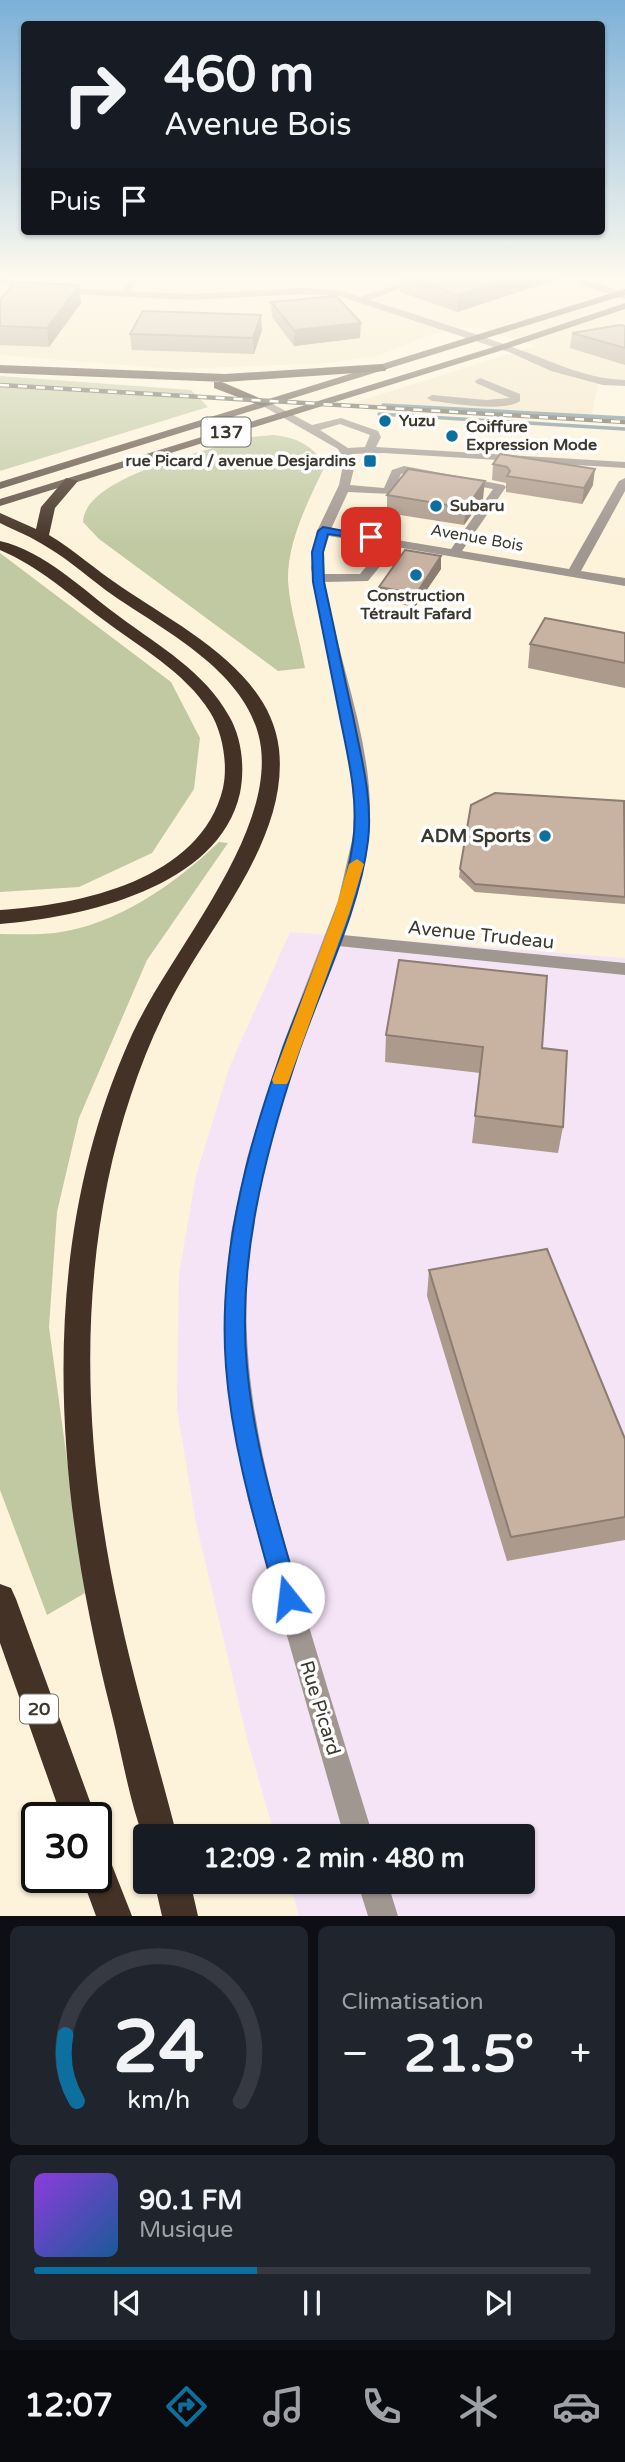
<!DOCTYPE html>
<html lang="fr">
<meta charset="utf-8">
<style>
body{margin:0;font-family:"Varela Round",sans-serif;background:#20242c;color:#f1f3f6;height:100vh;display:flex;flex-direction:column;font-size:26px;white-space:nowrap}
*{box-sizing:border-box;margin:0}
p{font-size:23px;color:#9ea1a6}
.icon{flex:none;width:38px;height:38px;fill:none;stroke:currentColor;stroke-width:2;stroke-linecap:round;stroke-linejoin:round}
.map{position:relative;height:1916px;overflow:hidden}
.panel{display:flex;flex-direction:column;gap:10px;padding:10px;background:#0d0f14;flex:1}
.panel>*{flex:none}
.banner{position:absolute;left:21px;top:21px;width:584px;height:214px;border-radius:7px;box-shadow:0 2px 5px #0004;background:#171b24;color:#f1f3f6;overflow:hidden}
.speed{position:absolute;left:21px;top:1802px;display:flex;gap:14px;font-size:35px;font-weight:700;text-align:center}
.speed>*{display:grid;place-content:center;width:91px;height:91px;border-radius:50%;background:#171b24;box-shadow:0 2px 5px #0004;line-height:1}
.speed .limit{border:4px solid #111;border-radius:10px;background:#fff;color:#111}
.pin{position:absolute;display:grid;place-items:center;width:60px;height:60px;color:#fff;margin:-30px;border-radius:14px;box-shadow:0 4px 10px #0006}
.me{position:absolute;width:77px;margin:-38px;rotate:344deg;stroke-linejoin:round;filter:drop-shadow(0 0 5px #0008)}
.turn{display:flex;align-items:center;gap:24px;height:147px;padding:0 28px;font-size:32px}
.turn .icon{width:91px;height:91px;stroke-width:2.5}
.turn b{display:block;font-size:49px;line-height:60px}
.then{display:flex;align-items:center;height:66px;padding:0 28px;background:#0003;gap:14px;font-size:26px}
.big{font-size:52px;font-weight:700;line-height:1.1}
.panel .card{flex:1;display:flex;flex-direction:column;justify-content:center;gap:10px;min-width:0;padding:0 24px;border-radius:10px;background:#20242c}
.panel .dial{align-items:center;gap:0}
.dial svg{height:182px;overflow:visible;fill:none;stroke:#363941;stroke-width:7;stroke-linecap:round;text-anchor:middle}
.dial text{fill:#f1f3f6;stroke:none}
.song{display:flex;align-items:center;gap:21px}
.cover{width:84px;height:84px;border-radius:10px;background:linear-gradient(135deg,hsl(270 70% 55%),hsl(210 70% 35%))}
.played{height:7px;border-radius:4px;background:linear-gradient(90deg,#0c6f9d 40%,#363941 40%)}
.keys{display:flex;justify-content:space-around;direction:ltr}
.heat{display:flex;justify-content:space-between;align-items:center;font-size:38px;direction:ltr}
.panel .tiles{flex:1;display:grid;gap:10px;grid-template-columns:1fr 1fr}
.card:last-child{grid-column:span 2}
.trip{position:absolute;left:133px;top:1824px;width:402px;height:70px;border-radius:7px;background:#171b24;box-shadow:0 2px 5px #0004;font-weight:700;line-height:70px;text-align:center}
.menu{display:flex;height:112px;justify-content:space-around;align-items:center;background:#090b0e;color:#9ea1a6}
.menu .icon{width:49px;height:49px}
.menu .active{color:#0c6f9d}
.menu b{font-size:32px;color:#f1f3f6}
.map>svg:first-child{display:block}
.built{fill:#f3e6c7}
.industrial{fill:#f4e4f6}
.green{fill:#c1c9a2}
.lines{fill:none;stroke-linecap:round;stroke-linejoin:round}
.stream{stroke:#678894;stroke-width:3.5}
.minor{fill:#a09790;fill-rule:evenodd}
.major{fill:#5c4c41;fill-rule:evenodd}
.highway{fill:#443226;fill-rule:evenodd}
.rail-casing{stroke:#5e5a4d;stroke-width:4.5}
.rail{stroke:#fff;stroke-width:2.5;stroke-dasharray:9;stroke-linecap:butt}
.wall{fill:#ac9a8c}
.shaded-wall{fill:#8c7d72}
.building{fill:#c8b3a3;stroke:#8c7d72;stroke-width:2}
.route{fill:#1a73e8;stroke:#114b97;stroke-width:2}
.slow{fill:#f59e0b}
.poi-dot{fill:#0c6f9d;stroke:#fff;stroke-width:2.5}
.labels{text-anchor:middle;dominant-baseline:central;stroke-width:7;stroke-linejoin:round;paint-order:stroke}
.far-poi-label{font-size:16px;font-weight:bold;fill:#3b382e;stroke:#fff;text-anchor:start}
.far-street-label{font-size:16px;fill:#3b382e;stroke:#fff}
.shield{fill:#fff;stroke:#76746d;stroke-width:2}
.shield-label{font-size:18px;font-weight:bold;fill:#3b382e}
.poi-label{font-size:19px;font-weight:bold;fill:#3b382e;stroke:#fff;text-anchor:end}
.street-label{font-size:19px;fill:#3b382e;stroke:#fff}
</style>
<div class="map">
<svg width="625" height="1916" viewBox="0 0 625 1916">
<rect width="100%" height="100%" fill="#fdf3db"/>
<path class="built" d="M0 276H625V383L598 382 591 419 350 404 535 346 473 326 429 335 377 356 327 363 175 369 0 355Z"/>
<path class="industrial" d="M290 932 625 958V1916H299L289 1881H523V1836H275L247 1738 196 1523 177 1409 179 1274 196 1176 229 1068Z"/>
<path class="green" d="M0 376 191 390 208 407 0 471Z
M273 435C297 438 312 444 325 466 308 501 287 542 288 581 290 610 300 640 305 668L278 671 99 539 83 522C85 475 212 450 252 437Z
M0 553 171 682 200 738 194 789 152 853 79 887 0 892Z
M219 842 228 843 147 960 79 1118 57 1212 49 1327 85 1593 47 1615 0 1490V934C18 934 37 935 55 933 117 925 175 884 219 842Z"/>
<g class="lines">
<path class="stream" d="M383 405 625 418
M379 414 625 429"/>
<path class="minor" d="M133 276H141L130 291 190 294 301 288 340 290 360 297 423 276H435L369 300C417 315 465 330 512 347 553 361 580 378 625 380V386L603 385 551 371 509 352 339 296 301 294 190 300 55 293 0 284V278L55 287 122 291Z
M582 279 625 293V299L579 284Z
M480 378 520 394V401C503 413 454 403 432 401L427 398 432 395 486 400 510 398 476 383 475 381Z
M265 400 312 425 341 418 378 431 381 437 376 447 625 462V468L383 453 352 454 356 460 350 485 384 488 392 470 404 466 504 485 506 487 462 551 569 569 619 481 625 478V491L581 571 625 578V586L396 547 368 581 325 582C338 666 377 749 369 836 366 871 354 903 343 935L625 963V975L338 946C298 1051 256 1158 248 1271 239 1385 270 1495 302 1603 325 1681 349 1758 373 1836H344L248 1499 227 1386 224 1309 231 1233 247 1158 282 1047 338 901 353 836 354 807 349 750 311 568 317 531 339 485 344 460 338 449 261 405 260 403ZM340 424 370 435 365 447 348 448 320 430ZM405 473 493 489 451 549 331 529 348 492 392 494 401 474ZM329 536 384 545 360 574H324V552Z
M357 1881H387L398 1916H368Z"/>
<path class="major" d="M625 289V295L0 489V482Z
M625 303V309L506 349 0 506V499L500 345Z"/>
<path class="highway" d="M381 364 387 368 385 371 225 382 0 373V365L225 374Z
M214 382H222L271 403 261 406 214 388Z
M66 478 78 481 55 508 49 535C74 550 96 570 120 586 178 626 270 670 279 749 288 831 224 908 185 975 162 1013 145 1053 131 1095 75 1262 82 1446 120 1616 136 1690 158 1762 177 1836H145V1842C129 1801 122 1754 111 1711 55 1490 34 1253 130 1039 167 955 272 841 261 748 252 675 168 633 114 596 91 580 71 561 47 547 32 537 16 531 0 523V513L36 529 41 507Z
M0 541C46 552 83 590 120 617 159 646 205 672 229 716 242 738 245 768 240 793 219 888 83 917 0 924V910C80 905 201 880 223 788 228 765 223 733 210 712 185 672 138 646 101 618 69 594 38 566 0 550Z
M0 1584 11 1588 16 1599 96 1818H62L0 1643Z
M96 1850 108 1855 132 1916H96L82 1878H96Z
M154 1881H190L198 1916H162Z"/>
<defs>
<path id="rail" d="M0 385 625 422"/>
</defs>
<use href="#rail" class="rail-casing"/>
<use href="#rail" class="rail"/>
</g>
<path class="wall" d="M401 276H568L457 312 400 292Z
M0 300 81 303 49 347 0 345Z
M271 302 360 338 294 346 272 317Z
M625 326V365L570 348 572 333Z
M262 330 254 354 132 350 130 334Z
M493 464 593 485 582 504 506 492V483L492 480Z
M387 495 483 499 464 525 387 513Z
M441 569 415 607 378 600 379 587Z
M625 633V688L528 668 530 644Z
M625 819V904L475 892 459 877 460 869Z
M386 1035 542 1048 563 1127 558 1153 472 1143 480 1073 385 1062Z
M429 1270 625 1439V1540L507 1561 427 1296Z"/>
<path class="shaded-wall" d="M516 276H568L457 312 458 295Z
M79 285 81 303 49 347 47 328Z
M261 315 262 330 254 354 253 338Z
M361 323 360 338 294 346V330Z
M595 469 593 485 582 504 584 488Z
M485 481 483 499 464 525 466 508Z
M441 556V569L415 607 416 594Z"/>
<path class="building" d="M404 276H516L458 295Z
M15 282 79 285 47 328 0 326V300Z
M336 296 361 323 294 330 271 302Z
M143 311 261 315 253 338 130 334Z
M620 325 625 326V348L572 333Z
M500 454 595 469 584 488 507 476 510 471 507 467 493 464Z
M408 469 485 481 466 508 387 495Z
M405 550 441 556 416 594 379 587Z
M545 618 625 633V663L530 644Z
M495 793 624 801 625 897 475 884 460 869 471 805Z
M399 960 547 976 542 1048 567 1051 563 1127 475 1116 483 1047 386 1035Z
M547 1249 625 1439V1517L511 1537 429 1270Z"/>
<linearGradient id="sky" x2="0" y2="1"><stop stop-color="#7cb0d8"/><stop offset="0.51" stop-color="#fefaef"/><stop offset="1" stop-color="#fefaef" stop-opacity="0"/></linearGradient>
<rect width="625" height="544" fill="url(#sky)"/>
<path class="route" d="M323 527 376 537 371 540 328 534 323 552 324 582C334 627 343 672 353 716 361 757 373 799 368 841 359 913 320 988 297 1057 264 1156 237 1262 247 1367 254 1447 278 1522 300 1598L296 1607 288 1610 280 1607 276 1598C255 1522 232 1446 226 1367 218 1261 245 1155 280 1057 304 987 343 916 353 842 359 800 348 757 340 717 331 672 322 627 313 582L312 552 318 531Z"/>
<path class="slow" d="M357 859 364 864 349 914 289 1080 287 1084H274L272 1080 334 914 349 864Z"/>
<g class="poi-dot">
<circle cx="385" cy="421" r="7"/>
<circle cx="452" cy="436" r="7"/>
<rect x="363" y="454" width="14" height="14" rx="3.5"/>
<circle cx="436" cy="506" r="7"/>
<circle cx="416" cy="575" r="7"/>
<circle cx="545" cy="836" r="7"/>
</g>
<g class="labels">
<g class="far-poi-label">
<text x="399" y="421">Yuzu</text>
<text x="466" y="427">Coiffure<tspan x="466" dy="18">Expression Mode</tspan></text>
<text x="356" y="461" text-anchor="end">rue Picard / avenue Desjardins</text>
<text x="450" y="506">Subaru</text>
<text x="416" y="596" text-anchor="middle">Construction<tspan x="416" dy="18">Tétrault Fafard</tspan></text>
</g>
<g class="far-street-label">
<text transform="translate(477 538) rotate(10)">Avenue Bois</text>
</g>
<g class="shield">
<rect x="201.5" y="417.5" width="49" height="29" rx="5"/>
<rect x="20" y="1694.5" width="38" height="29" rx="5"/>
</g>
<g class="shield-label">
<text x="226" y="432">137</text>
<text x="39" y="1709">20</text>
</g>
<g class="poi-label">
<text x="531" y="836">ADM Sports</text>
</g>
<g class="street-label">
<text transform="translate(481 935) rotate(6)">Avenue Trudeau</text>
<text transform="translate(320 1708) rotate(73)">Rue Picard</text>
</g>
</g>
</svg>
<div class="speed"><div class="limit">30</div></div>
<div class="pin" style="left:371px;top:537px;background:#d93025"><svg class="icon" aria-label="arrive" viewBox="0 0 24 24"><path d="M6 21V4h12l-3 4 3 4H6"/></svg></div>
<svg class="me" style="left:288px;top:1598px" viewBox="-20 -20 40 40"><circle r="19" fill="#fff"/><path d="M0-13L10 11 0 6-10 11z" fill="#1a73e8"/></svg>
<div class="trip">12:09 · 2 min · 480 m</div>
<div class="banner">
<div class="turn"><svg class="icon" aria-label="right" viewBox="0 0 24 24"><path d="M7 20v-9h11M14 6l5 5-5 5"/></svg><div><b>460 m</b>Avenue Bois</div></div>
<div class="then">Puis<svg class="icon" aria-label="arrive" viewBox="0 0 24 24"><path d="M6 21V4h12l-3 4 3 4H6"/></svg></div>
</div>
</div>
<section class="panel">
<div class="tiles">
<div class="card dial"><svg viewBox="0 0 100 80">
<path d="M14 69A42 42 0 1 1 86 69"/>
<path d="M14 69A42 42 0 0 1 9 40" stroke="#0c6f9d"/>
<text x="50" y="56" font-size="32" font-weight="700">24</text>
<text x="50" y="72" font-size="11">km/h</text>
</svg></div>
<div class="card"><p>Climatisation</p>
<div class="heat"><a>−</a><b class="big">21.5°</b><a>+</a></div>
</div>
<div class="card">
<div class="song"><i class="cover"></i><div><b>90.1 FM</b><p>Musique</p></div></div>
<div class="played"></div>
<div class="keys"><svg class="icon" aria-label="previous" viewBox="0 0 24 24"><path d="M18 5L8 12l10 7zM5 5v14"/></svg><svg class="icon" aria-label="pause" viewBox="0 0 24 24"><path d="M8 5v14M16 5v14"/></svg><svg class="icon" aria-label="next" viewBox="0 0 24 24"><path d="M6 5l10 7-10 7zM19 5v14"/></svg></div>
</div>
</div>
</section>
<nav class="menu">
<b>12:07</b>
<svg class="icon active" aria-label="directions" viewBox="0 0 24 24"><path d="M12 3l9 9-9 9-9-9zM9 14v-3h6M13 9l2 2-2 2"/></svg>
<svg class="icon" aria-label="music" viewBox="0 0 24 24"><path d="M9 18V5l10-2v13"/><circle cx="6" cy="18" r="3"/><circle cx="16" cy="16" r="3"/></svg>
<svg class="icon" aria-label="phone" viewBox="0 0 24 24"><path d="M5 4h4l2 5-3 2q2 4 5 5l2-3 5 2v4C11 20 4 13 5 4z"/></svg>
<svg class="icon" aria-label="climate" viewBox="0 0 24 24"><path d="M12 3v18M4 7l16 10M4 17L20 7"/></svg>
<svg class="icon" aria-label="car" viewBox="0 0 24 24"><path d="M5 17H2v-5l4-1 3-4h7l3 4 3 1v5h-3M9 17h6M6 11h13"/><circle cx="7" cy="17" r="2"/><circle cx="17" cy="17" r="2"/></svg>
</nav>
